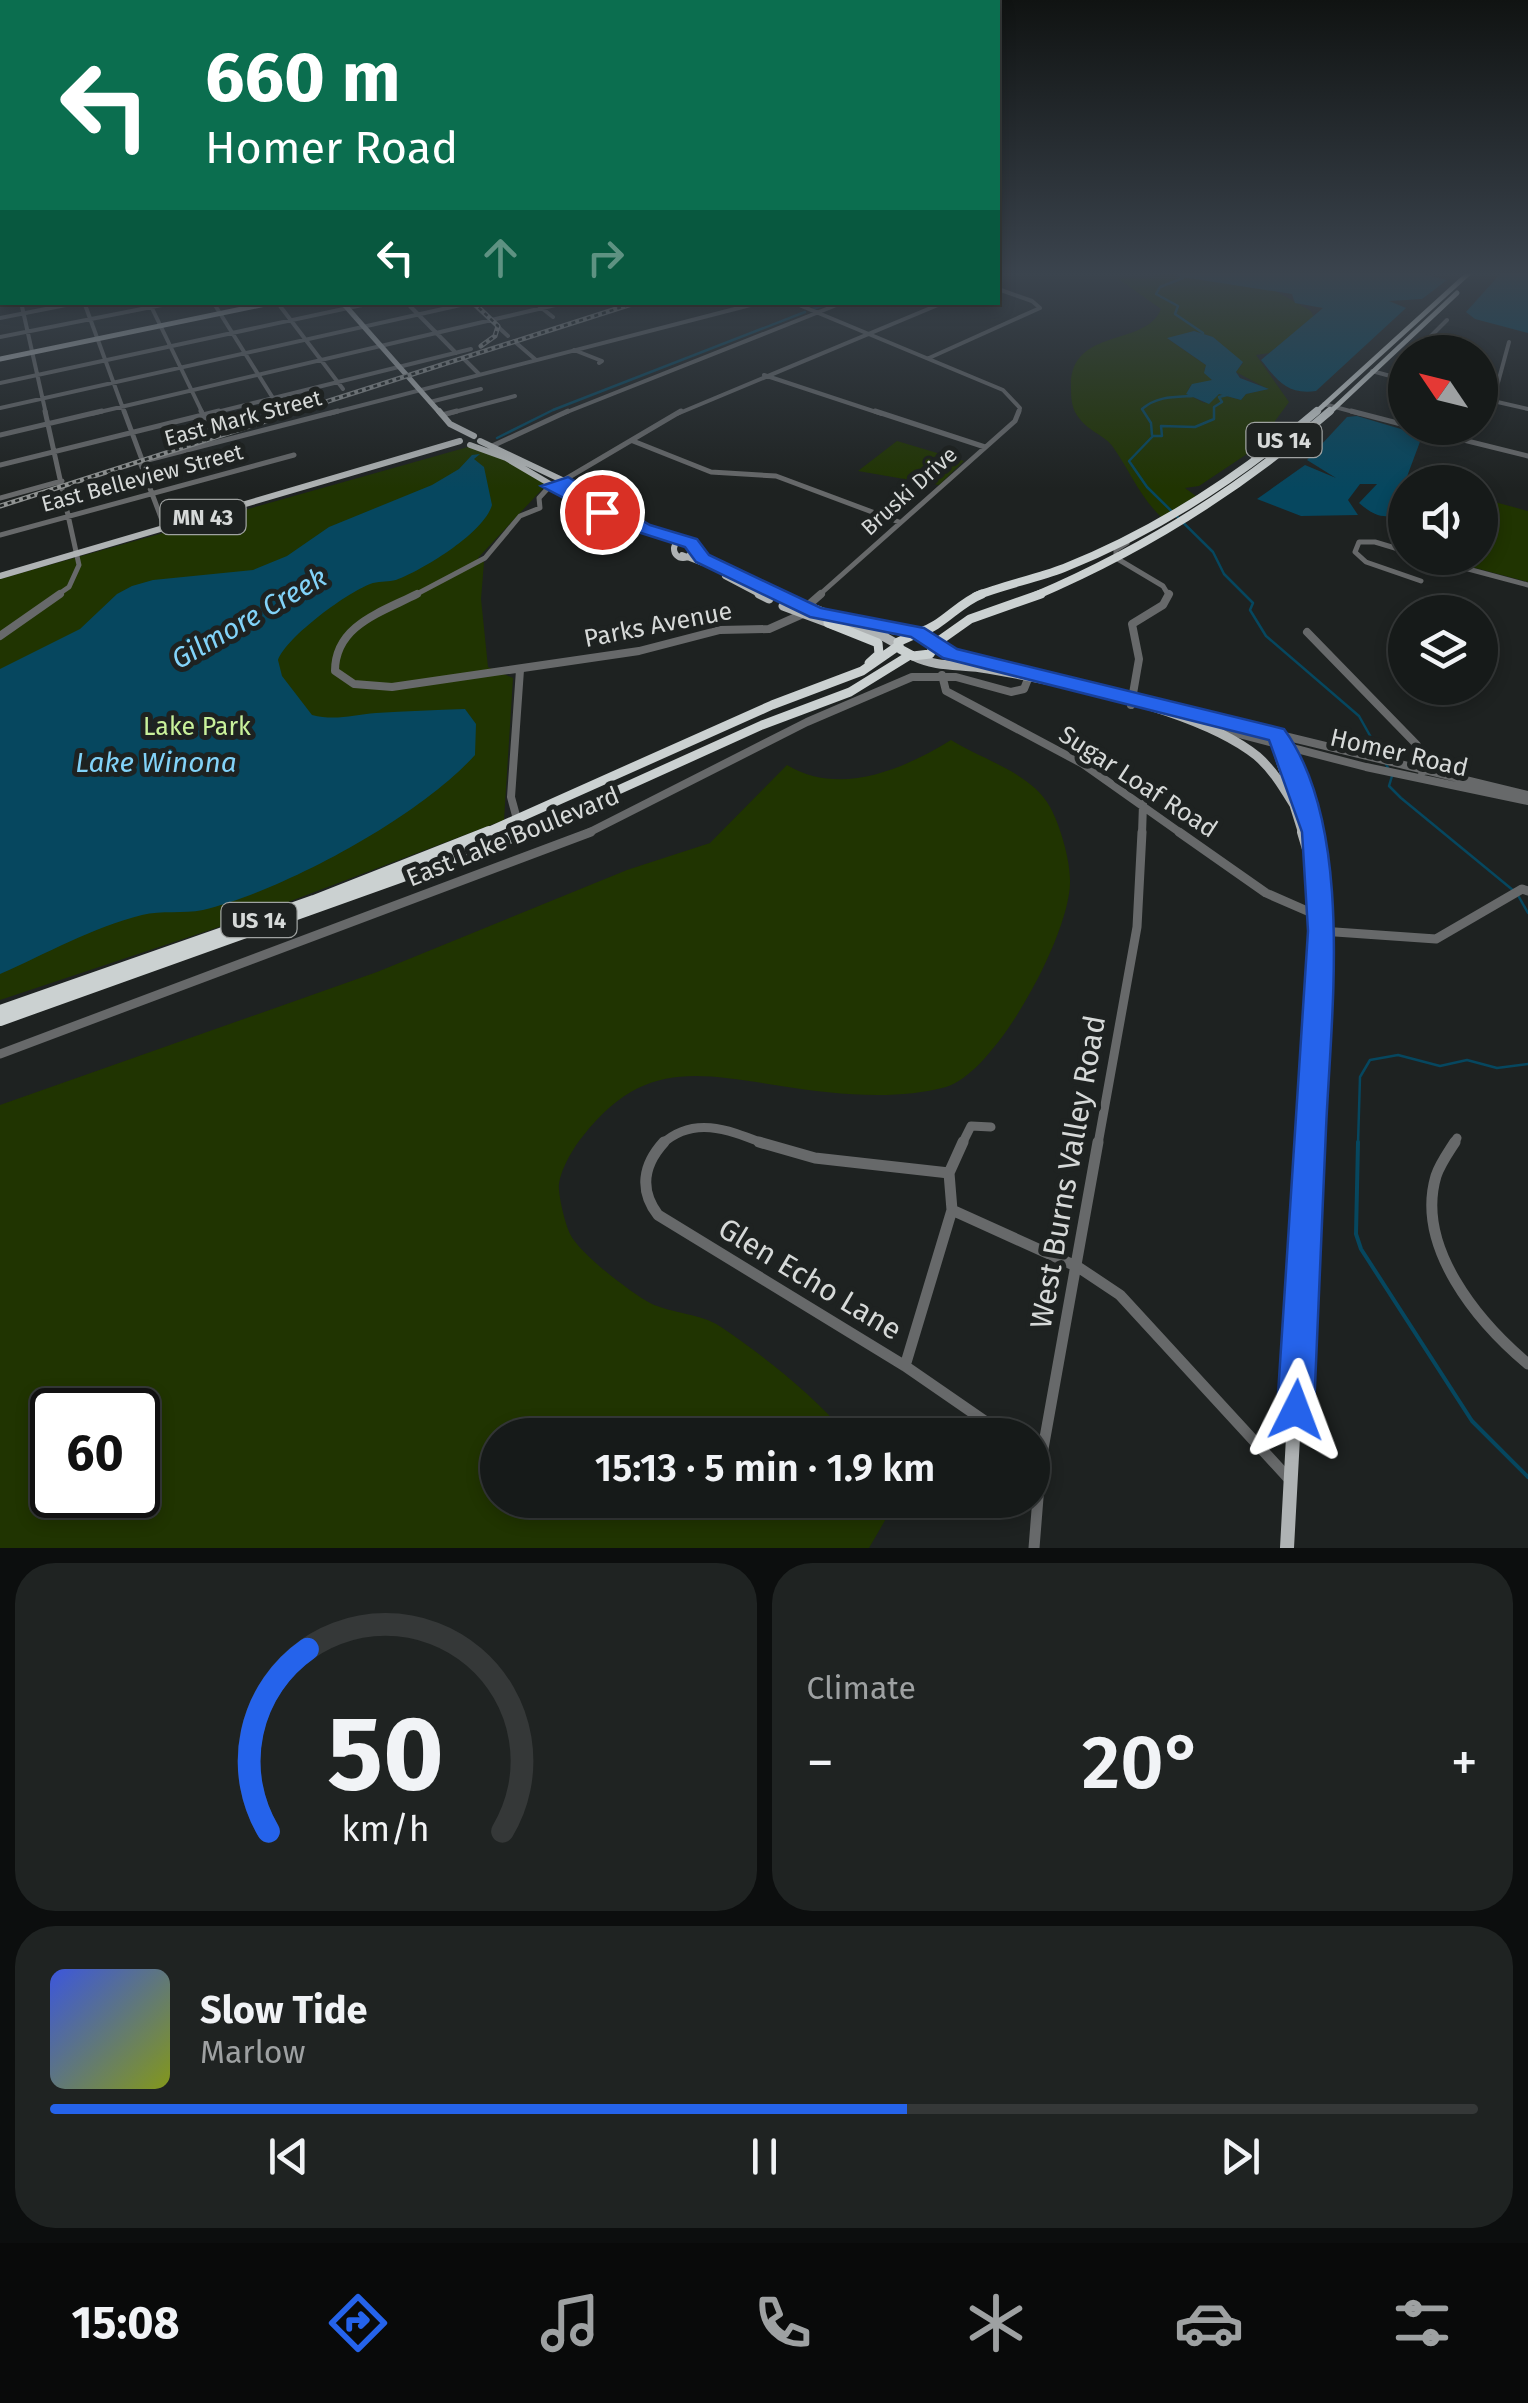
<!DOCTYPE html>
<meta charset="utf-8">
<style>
body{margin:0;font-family:"Fira Sans",sans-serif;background:#1f2322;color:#f1f3f6;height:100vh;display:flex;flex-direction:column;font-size:38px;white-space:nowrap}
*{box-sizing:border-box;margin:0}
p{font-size:32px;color:#9ea1a2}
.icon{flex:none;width:55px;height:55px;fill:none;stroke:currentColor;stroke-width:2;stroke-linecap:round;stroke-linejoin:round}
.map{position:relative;height:1548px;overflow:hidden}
.drawer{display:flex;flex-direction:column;gap:15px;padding:15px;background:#0c0e0e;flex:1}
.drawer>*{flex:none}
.top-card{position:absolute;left:0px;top:0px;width:1000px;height:305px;box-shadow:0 5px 15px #0003,0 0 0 2px #353838;background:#0b6e4f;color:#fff;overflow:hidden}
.needle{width:65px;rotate:305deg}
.fabs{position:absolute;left:1388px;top:335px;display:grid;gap:20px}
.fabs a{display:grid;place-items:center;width:110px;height:110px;border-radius:50%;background:#161a19;box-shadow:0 5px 15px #0003,0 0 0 2px #353838;font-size:50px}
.speed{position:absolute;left:30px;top:1388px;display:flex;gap:20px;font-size:50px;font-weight:700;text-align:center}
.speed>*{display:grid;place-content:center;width:130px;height:130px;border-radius:50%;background:#161a19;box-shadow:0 5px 15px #0003,0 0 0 2px #353838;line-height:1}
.speed .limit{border:5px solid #111;border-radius:15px;background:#fff;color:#111}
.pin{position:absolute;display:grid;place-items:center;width:85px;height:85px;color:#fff;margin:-42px;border:5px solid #fff;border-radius:50%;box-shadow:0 2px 10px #0007}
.me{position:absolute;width:110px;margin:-55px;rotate:3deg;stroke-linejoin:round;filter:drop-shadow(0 0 8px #0008)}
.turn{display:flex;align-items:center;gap:35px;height:210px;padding:0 40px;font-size:45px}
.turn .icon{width:130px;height:130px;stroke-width:2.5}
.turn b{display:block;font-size:70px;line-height:85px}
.lanes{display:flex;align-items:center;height:95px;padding:0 40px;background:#0003;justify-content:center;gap:50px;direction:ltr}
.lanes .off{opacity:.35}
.big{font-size:75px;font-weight:600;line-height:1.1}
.drawer .card{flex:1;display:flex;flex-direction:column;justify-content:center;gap:15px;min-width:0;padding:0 35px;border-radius:40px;background:#1f2322}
.drawer .dial{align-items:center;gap:0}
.dial svg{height:260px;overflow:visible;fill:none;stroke:#353838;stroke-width:7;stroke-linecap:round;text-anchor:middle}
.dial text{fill:#f1f3f6;stroke:none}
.song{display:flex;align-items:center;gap:30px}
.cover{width:120px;height:120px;border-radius:15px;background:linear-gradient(135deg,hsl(230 70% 55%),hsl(70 70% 35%))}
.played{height:10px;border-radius:5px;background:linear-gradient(90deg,#2563eb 60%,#353838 60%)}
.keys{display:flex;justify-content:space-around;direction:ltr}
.heat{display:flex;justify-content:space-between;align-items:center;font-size:55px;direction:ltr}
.drawer .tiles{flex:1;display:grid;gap:15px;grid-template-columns:1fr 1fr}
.card:last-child{grid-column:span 2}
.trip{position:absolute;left:480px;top:1418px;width:570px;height:100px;border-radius:50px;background:#161a19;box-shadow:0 5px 15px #0003,0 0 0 2px #353838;font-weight:600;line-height:100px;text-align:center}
.menu{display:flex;height:160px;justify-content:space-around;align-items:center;background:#090a0a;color:#9ea1a2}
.menu .icon{width:70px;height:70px}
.menu .on{color:#2563eb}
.menu b{font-size:45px;color:#f1f3f6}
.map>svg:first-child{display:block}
.green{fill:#203401;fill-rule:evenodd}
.water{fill:#06475f}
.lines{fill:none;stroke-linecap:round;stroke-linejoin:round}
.stream-far1{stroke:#06475f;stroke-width:2.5}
.stream{stroke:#06475f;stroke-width:4}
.minor-far4{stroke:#67696a;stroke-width:4}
.minor-far3{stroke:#67696a;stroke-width:5}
.minor-far2{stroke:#67696a;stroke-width:8}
.minor-far1{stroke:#67696a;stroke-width:9}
.minor{stroke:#67696a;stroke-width:11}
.major-far4{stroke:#afb3b4;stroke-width:5}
.major-far3{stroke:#afb3b4;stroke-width:6}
.major-far2{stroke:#afb3b4;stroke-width:9}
.major-far1{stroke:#afb3b4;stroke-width:10}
.major{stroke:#afb3b4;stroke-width:14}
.highway-far3{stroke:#cbd1d1;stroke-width:5}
.highway-far2{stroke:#cbd1d1;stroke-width:8}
.highway-far1{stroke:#cbd1d1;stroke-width:9}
.highway{stroke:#cbd1d1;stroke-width:12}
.rail-casing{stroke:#8f9291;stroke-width:5}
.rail{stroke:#1e2221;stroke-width:2.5;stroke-dasharray:4;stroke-linecap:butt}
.route{fill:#2563eb;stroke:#184099;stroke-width:2.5}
.labels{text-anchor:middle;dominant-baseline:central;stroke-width:10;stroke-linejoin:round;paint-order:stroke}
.far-street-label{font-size:22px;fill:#d6d9d8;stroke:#1e2221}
.shield{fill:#1e2221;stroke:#9fa2a1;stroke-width:2.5}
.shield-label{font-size:22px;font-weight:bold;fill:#d6d9d8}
.street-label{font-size:25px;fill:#d6d9d8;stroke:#1e2221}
.park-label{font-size:25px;fill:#c9f19b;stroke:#1e2221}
.water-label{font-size:28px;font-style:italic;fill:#82d3f9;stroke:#1e2221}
.near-street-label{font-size:30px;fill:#d6d9d8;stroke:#1e2221}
</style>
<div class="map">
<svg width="1528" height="1548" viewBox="0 0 1528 1548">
<rect width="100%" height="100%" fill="#1e2221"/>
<path class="green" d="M1165 272H1291L1268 287 1311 311 1314 318 1269 353 1256 355 1289 402 1275 421 1271 438 1199 486 1185 488 1196 496 1161 517C1138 494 1131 473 1113 447 1106 436 1088 431 1079 418 1072 410 1071 399 1071 389 1068 326 1146 348 1161 309L1117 278 1146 279ZM1194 331 1213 337 1243 363 1236 372 1268 389 1246 394 1241 400 1219 394 1204 403 1187 394 1190 386 1212 381 1204 369 1207 366 1168 339Z
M897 441 964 461 939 485 858 471Z
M468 447 489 452 547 484 478 558 484 562 481 599 488 667 513 678 504 820 249 917 0 1000V579Z
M1480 498 1528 511V582L1442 559 1480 558Z
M951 740C981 759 1032 773 1050 807 1060 825 1070 859 1070 880 1072 931 997 1072 946 1087 894 1101 833 1094 781 1086 696 1073 643 1060 583 1136 573 1148 557 1175 559 1190 560 1202 565 1223 570 1234 580 1254 630 1292 650 1303 672 1314 701 1313 721 1327 768 1359 810 1393 848 1435H498V1500H885L887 1517 869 1548H0V1105L377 972 627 870 710 843 787 765C840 797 904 769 951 740ZM52 1410H138V1495H52Z"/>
<path class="water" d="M1183 272H1415L1447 280 1422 299 1389 301 1406 308 1316 391C1287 395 1277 380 1261 360L1323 308 1295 303 1292 294 1176 276Z
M1502 272H1528V333L1475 319 1466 312Z
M1194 331 1213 337 1243 362 1236 372 1240 378 1269 389 1246 394 1241 400 1219 394 1209 404 1186 394 1192 384 1212 380 1204 373 1206 365 1167 338Z
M1357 416 1411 432 1421 439 1405 482 1398 487 1405 490V509C1387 522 1374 516 1359 503L1377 484H1360L1348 500 1358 515 1301 516 1257 499 1305 465 1336 478 1307 460 1347 417Z
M480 454 474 459 484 467 492 505C484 533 423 570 396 580 389 582 381 581 373 583 350 590 286 637 278 660L282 676 312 715C335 721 353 715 376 713 405 711 436 710 465 709L476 724 475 755C419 817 285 890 203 910 183 914 162 910 142 915 93 927 46 954 0 974V669L80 629 117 594 132 586 153 580 253 570 287 556 329 527 432 485 459 469 472 455Z"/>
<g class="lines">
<path class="stream-far1" d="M1183 278 1160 287 1156 294 1178 306 1175 314 1203 333
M813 309 832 302
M1227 395 1219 397 1222 402 1214 407V419L1195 427 1161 426 1162 436H1153L1129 461 1147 487 1213 552 1224 574 1253 603 1250 610 1266 636 1359 716 1382 757
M1152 435 1151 423 1142 409C1157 396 1174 397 1193 396
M497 438 553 410 805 312
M1386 764 1392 776 1389 786 1401 798 1514 891
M1519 897 1528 913
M1358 1144 1360 1077 1370 1060 1398 1055 1440 1066 1467 1060 1497 1068 1528 1064"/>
<path class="stream" d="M1358 1142 1356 1234 1361 1249 1472 1421 1528 1477"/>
<path class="minor-far4" d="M21 302 46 414
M84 302 125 414
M149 302 203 414
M213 302 281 411
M277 302 343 389
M406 302 456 353
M471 302 508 336
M534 302 553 317
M792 302 1003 390 1020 408 1018 414
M0 318 81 302
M0 337 177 302
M514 341 536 360
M574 350 602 361 599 363
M1415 352 1447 320
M929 358 1040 308 1032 301 998 289
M464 359 479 374
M1372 371 1405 380
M764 375 882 414
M1391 376 1405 362
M0 383 376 302
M1480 398 1528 409
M1493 401 1509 342
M430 402 481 389
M1324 404 1361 414
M0 408 474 302
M91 414 568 302
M209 414 471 349
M328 414 762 302
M447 414 515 396
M562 414 844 302
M677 414 945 302"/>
<path class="minor-far3" d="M45 411 79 565 69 587 56 596
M124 411 141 457
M201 411 212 433
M875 411 985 447
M1351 411 1405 425
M442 415 457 411
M1415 428 1528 456
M0 435 102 411
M633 441 711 472 776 476 899 522
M490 447 568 411
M0 465 219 411
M564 480 681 411
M0 498 62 481
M165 528 140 462 338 411
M0 535 294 455
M1127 543 1116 550V558L1163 586 1169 596
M1405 551 1375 542H1359L1355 552 1366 562 1421 581
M1427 558 1528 585
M413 596 485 558 520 516 540 508 539 498 549 487
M818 596 1015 421 1019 411"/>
<path class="minor-far2" d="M417 594C382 612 335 625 335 671L354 684 392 687 639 651 720 630 769 629 805 613
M805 608 821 594
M1307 632 1417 745 1422 772
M0 636 60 594
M520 670 511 797 521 834
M942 675 946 691 1083 764 1182 834
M1131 705 1139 659 1132 624 1163 605 1169 594
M1212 727 1366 767 1528 801
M1276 734 1528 795
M586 834 807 722 912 677H956L1011 692 1024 689 1028 679
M1142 834 1143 804"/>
<path class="minor-far1" d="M1179 832 1266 893 1321 917
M1321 931 1436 939 1522 889 1528 891
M0 1054 591 832
M662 1144C694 1115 729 1130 765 1144
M962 1144 971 1126 991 1127
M1098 1144 1137 927 1142 832
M1453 1144 1457 1138"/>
<path class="minor" d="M664 1142C643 1165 639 1190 658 1215L905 1366
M759 1142 815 1158 949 1173 952 1210 905 1366
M1455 1142C1448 1153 1440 1164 1436 1176 1415 1247 1478 1322 1528 1364
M949 1173 963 1142
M952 1210 1078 1267 1120 1295 1290 1480
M905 1366 1005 1435
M1034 1548 1041 1460 1098 1142"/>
<path class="major-far4" d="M342 302 441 414
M0 359 275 302"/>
<path class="major-far3" d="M439 411 450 424 474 436
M480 441 562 480
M470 445 506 458 550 484
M571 486 644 528 684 542
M559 492 637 531
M674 549a9 9 0 1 1 18 0a9 9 0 1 1-18 0Z
M694 551 782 596
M682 555 703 563
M0 576 460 441
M725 576 763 596"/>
<path class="major-far2" d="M759 594 769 599
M777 594 848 622 912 633
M783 606 834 625
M849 629 881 635 897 644
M937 645 950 654 1276 734
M913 656C937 668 962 664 988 669 1063 682 1199 709 1257 756 1273 770 1283 787 1294 805
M1276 734 1285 746 1314 834
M1276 735 1275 744 1289 788
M1293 802 1303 834"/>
<path class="major-far1" d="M1302 832 1313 869
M1309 1144 1321 931 1314 832"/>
<path class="major" d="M1287 1548 1309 1142"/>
<path class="highway-far3" d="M1314 414 1470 272
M1328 414 1457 293"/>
<path class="highway-far2" d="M976 596C1004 585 1035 579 1064 568 1157 531 1241 476 1317 411
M1035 596C1145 549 1241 489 1330 411"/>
<path class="highway-far1" d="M828 623 878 643 879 654 869 663
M918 633 936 643 930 654 913 656 900 649 898 642Z
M918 633C943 626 958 603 982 594
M936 643 970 619 1041 594
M483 834 772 705 862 671 898 646
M521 834 762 725 850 692 910 655"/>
<path class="highway" d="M0 1011 314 901 489 832
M0 1020 526 832"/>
<defs>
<path id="rail" d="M473 302 498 326 495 336 481 346
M0 506 638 302"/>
</defs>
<use href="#rail" class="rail-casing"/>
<use href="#rail" class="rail"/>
</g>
<linearGradient id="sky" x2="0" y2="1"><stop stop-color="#101312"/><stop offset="0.56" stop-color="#3b444e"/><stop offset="1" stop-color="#3b444e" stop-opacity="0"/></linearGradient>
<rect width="1528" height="489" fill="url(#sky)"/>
<path class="route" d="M568 477 650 525 697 539 709 555 821 608 924 628 957 649 1284 729C1355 826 1331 1014 1326 1129 1322 1223 1318 1316 1314 1410L1309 1423 1296 1428 1282 1423 1277 1410 1308 931 1302 832 1269 740 943 658 911 637 810 617 696 562 685 547 638 532 608 515H596L541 486Z"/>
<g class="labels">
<g class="far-street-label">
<text transform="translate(243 418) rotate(-15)">East Mark Street</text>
<text transform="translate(142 478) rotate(-15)">East Belleview Street</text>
<text transform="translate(909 491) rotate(-42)">Bruski Drive</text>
</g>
<g class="shield">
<rect x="1246.5" y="423" width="75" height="34" rx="8"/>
<rect x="160.5" y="500" width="85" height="34" rx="8"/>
<rect x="221.5" y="903" width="75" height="34" rx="8"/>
</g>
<g class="shield-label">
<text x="1284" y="440">US 14</text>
<text x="203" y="517">MN 43</text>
<text x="259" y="920">US 14</text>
</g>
<g class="street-label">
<text transform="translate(658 625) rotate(-11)">Parks Avenue</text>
<text transform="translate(1399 753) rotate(13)">Homer Road</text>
<text transform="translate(1138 782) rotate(33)">Sugar Loaf Road</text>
<text transform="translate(513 837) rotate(-22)">East Lake Boulevard</text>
</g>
<g class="park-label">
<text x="197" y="727">Lake Park</text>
</g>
<g class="water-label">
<text transform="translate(249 618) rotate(-30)">Gilmore Creek</text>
<text x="156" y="762">Lake Winona</text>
</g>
<g class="near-street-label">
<text transform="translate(1068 1172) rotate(-80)">West Burns Valley Road</text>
<text transform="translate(810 1279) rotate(31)">Glen Echo Lane</text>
</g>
</g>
</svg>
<div class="fabs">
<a><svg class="needle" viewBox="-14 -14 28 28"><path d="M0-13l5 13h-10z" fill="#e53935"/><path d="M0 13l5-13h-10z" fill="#9ea1a2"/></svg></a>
<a><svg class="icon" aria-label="sound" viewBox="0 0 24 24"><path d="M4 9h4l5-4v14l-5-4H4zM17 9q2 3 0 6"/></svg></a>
<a><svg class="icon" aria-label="layers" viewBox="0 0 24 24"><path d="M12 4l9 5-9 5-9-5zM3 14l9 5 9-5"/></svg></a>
</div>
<div class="speed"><div class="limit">60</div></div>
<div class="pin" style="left:602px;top:512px;background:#d93025"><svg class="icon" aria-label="arrive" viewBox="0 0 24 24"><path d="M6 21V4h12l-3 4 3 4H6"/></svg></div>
<svg class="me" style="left:1296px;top:1410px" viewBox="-20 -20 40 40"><path d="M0-17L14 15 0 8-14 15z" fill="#2563eb" stroke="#fff" stroke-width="4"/></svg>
<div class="trip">15:13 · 5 min · 1.9 km</div>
<div class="top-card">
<div class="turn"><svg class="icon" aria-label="left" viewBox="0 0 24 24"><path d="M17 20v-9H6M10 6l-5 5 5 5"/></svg><div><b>660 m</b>Homer Road</div></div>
<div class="lanes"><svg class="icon" aria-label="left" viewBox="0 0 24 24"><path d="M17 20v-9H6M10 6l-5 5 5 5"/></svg><svg class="icon off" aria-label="ahead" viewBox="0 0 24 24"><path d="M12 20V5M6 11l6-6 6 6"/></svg><svg class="icon off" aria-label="right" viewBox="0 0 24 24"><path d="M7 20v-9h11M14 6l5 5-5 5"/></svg></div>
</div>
</div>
<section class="drawer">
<div class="tiles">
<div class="card dial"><svg viewBox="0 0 100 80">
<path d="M14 69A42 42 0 1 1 86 69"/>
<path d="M14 69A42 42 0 0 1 26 13" stroke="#2563eb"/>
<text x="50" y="56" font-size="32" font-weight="700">50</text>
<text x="50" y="72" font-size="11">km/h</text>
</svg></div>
<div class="card"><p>Climate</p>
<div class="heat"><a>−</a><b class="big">20°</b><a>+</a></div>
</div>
<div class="card">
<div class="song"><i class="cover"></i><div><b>Slow Tide</b><p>Marlow</p></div></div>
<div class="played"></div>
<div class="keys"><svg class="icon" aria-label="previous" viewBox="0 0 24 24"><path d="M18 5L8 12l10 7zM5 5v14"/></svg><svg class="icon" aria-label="pause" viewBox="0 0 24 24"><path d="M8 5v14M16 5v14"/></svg><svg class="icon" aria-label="next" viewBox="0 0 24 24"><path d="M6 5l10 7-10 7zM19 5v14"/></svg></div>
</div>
</div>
</section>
<nav class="menu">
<b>15:08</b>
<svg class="icon on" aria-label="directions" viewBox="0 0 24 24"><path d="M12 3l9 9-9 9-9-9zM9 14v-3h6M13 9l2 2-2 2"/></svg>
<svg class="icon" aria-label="music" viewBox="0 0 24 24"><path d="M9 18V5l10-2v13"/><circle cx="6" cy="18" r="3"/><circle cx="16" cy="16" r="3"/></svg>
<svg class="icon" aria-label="phone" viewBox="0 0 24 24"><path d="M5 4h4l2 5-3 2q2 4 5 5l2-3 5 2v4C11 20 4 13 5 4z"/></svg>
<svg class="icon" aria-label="climate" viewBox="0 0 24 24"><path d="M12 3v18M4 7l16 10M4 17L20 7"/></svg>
<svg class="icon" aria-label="car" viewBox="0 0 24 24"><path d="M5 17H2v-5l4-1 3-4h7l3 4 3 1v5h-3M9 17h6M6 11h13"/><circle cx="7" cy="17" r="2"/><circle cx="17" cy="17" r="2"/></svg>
<svg class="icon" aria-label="filters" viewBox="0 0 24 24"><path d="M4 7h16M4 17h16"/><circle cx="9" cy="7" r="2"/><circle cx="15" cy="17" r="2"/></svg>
</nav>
